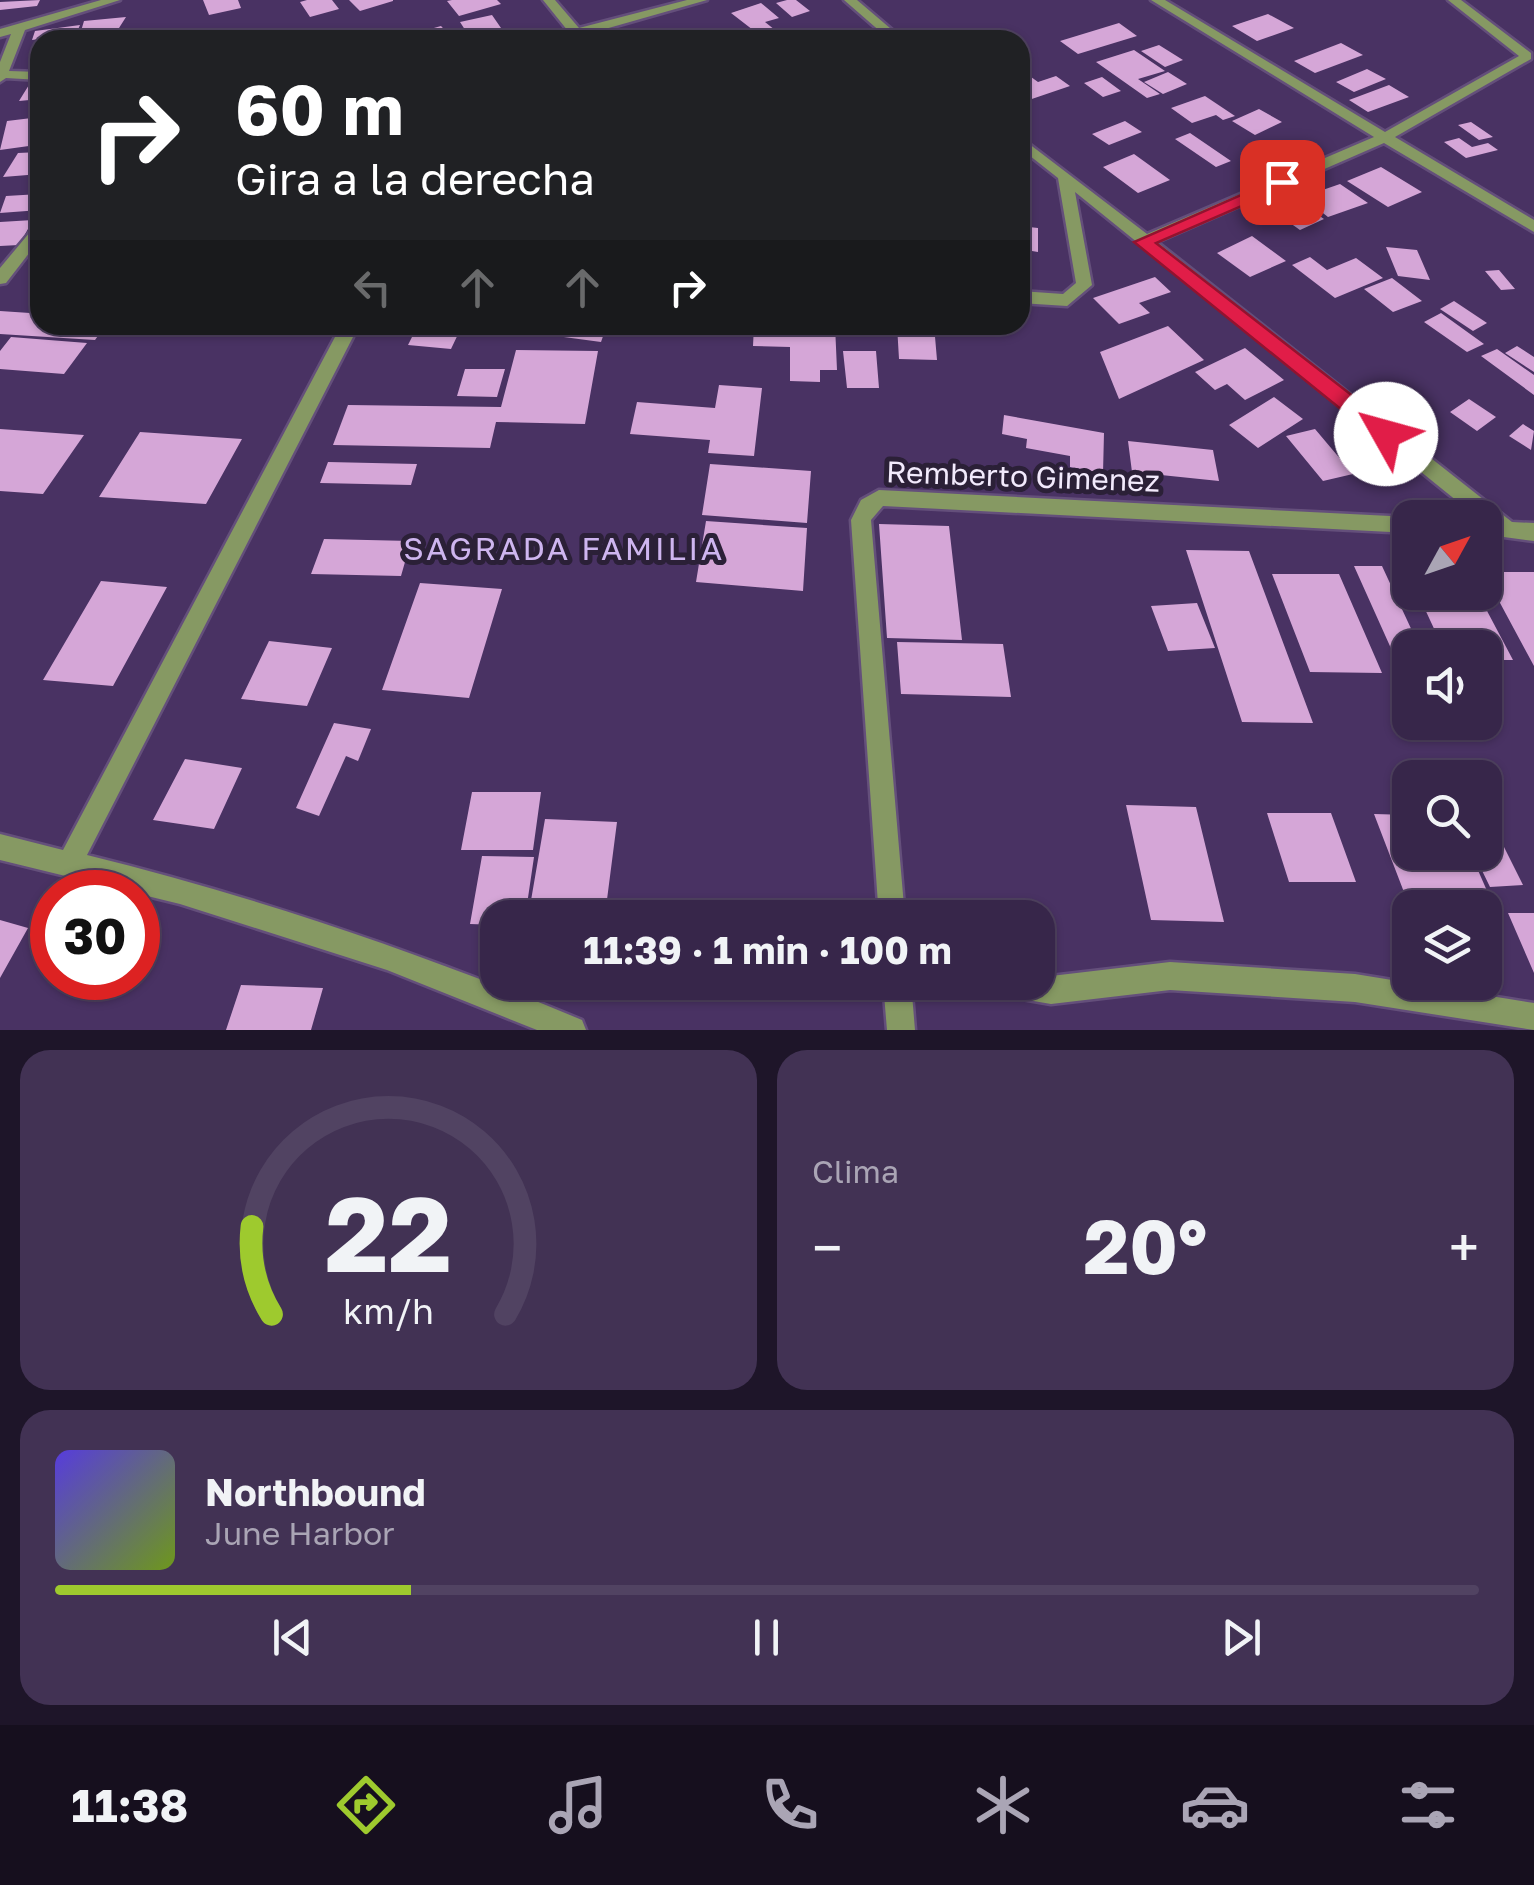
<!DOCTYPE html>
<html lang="es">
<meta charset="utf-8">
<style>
body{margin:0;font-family:"Golos Text",sans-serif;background:#423254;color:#f1f3f6;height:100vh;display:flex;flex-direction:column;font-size:38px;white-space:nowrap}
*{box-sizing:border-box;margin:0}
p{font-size:32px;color:#aaa5b5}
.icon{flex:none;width:55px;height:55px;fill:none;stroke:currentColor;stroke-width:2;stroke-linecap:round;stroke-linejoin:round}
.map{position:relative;height:1030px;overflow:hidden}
.drawer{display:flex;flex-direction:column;gap:20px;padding:20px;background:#1e1529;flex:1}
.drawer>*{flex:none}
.banner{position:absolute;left:30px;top:30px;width:1000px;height:305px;border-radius:30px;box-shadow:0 2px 8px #0004,0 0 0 2px #514362;background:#202124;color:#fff;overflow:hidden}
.needle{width:65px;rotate:50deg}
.tools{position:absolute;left:1392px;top:500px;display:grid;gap:20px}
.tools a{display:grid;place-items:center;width:110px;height:110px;border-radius:20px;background:#37264a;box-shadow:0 2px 8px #0004,0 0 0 2px #514362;font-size:50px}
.speed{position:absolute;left:30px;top:870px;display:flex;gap:20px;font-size:50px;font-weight:700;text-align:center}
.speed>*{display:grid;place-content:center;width:130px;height:130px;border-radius:50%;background:#37264a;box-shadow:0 2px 8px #0004,0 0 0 2px #514362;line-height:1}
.speed .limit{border:15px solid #d22;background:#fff;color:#111}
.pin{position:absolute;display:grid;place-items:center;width:85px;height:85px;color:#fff;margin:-42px;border-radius:20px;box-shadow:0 5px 15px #0006}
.me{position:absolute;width:110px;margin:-55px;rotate:308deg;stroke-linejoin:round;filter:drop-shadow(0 0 8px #0008)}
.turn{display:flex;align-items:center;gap:35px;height:210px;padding:0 40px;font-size:45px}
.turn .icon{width:130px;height:130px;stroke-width:2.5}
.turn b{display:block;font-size:70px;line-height:85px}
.lanes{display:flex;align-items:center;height:95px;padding:0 40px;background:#0003;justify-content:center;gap:50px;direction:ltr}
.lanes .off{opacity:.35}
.big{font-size:75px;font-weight:700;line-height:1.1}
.drawer .widget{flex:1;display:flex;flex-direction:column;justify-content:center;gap:15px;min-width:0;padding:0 35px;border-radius:30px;background:#423254}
.drawer .dial{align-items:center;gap:0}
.dial svg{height:260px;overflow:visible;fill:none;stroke:#514362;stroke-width:7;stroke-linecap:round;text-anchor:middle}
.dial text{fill:#f1f3f6;stroke:none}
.song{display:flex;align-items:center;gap:30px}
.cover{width:120px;height:120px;border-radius:15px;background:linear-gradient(135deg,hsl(250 70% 55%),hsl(80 70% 35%))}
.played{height:10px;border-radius:5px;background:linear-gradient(90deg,#9eca2e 25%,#514362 25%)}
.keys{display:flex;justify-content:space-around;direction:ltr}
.heat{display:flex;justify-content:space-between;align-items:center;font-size:55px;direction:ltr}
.drawer .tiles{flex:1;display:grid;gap:20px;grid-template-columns:1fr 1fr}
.widget:last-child{grid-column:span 2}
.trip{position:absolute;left:480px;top:900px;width:575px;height:100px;border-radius:30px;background:#37264a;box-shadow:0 2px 8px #0004,0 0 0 2px #514362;font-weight:700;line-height:100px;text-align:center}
.dock{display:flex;height:160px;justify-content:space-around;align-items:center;background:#160f1e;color:#aaa5b5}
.dock .icon{width:70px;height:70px}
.dock .on{color:#9eca2e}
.dock b{font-size:45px;color:#f1f3f6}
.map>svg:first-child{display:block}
.building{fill:#d5a6d7}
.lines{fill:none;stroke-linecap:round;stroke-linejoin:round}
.street-casing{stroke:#644f7b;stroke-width:5}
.street{fill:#869963;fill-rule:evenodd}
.route{fill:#e11d48;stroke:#92132f;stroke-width:2.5}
.labels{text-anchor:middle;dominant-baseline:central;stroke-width:10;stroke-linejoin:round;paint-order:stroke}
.street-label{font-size:30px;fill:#f2eafc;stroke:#2b2037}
.neighbourhood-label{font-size:32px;letter-spacing:2.5px;fill:#ceb5ef;stroke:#2b2037}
</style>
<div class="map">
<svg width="1534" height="1030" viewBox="0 0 1534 1030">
<rect width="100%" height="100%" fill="#493263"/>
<path class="building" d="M40 0 37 6 0 10V2Z
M203 0H238L241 8 209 15Z
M307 0H332L339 9 310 17 300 2Z
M349 0H393V1L360 11Z
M452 0H497L501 4 459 16 447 1Z
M787 0H796L810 11 792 17 776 3Z
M761 3 779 18 765 22 785 38 766 40 731 13Z
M1268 14 1294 28 1257 41 1232 26Z
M492 15 501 28 469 36 460 22Z
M126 17 119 28 81 31 84 21Z
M1119 23 1137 36 1078 54 1060 41Z
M80 25 76 34 32 40 35 31Z
M441 26 454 40H413L409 35Z
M1341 43 1363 55 1315 73 1294 61Z
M1159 45 1183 60 1165 67 1141 51Z
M1134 50 1165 71 1138 79 1160 94 1147 98 1096 62Z
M1020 69 1038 82 1056 76 1070 86 1020 103Z
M1367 69 1386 79 1354 92 1336 82Z
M1168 72 1187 84 1163 94 1144 82Z
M1102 77 1121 91 1103 97 1084 83Z
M32 80H40V99L19 101Z
M1389 85 1409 97 1368 112 1349 100Z
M1205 96 1235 116 1223 120 1216 115 1192 123 1171 108Z
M1259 109 1282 122 1255 135 1232 121Z
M40 117 36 145 0 150 7 121Z
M1125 121 1142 132 1109 145 1092 134Z
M1471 122 1493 137 1479 140 1458 125Z
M1190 133 1231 161 1216 167 1175 139Z
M1459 138 1472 147 1488 143 1498 150 1466 158 1444 142Z
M40 152V174L3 177 18 153Z
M1134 154 1170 180 1138 193 1103 167Z
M1381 167 1422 192 1388 207 1347 181Z
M1340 184 1368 203 1328 217 1314 206 1322 203 1311 194Z
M40 194V210L0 213 6 196Z
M1293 198 1324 219 1300 230 1269 208Z
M33 220 19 245 0 246V222Z
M1020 226 1038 228V252L1020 249Z
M1252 236 1286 261 1250 277 1217 253Z
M1386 247 1417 250 1430 280 1398 276Z
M1310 257 1327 270 1356 258 1383 278 1335 298 1292 265Z
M1499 270 1515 289 1501 290 1485 271Z
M1155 277 1171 292 1139 303 1150 313 1119 324 1093 298Z
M1392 278 1422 301 1393 312 1364 289Z
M40 301V325H106L95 340 0 334V311L30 313Z
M1454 301 1487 323 1473 331 1440 309Z
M1441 313 1484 344 1467 352 1424 322Z
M207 325H292L286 336 203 331Z
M418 325H436L461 328 451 349 408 345Z
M474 325H607L601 342Z
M754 325H835L837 370H820V382L790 381V347L753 346Z
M897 325H934L937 360 899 359Z
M1168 326 1204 360 1119 399 1100 352Z
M11 337 87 343 64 374 0 369V351Z
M1517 346 1534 357V372L1505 353Z
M1245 348 1284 380 1245 400 1227 384 1215 390 1195 372Z
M1497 349 1534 375V395L1481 356Z
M516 350 598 351 585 424 496 422 490 448 333 445 348 405 501 407Z
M843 351H876L879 388H847Z
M465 369H505L497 397 457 396Z
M719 385 762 388 754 456 708 453 710 440 630 434 637 402 715 408Z
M1274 397 1303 419 1258 448 1229 425Z
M1469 399 1496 417 1477 431 1450 412Z
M1004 415 1104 433 1103 473 1070 467V456L1026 448 1027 439 1002 434Z
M1523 424 1534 431 1531 450 1509 436Z
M0 429 84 435 43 494 0 491Z
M1315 429 1353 474 1323 481 1286 436Z
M140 432 242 439 206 504 99 497Z
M1128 441 1213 450 1219 481 1132 472Z
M328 462 417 464 411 485 320 483Z
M710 464 811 471 807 523 702 515Z
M706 521 807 528 803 591 696 582Z
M879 524 949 526 962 640 887 638Z
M324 539 411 541 401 576 311 574Z
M1186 550 1249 551 1313 723 1242 722Z
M1354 566H1382L1420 648H1410V664H1398Z
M1485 572H1534V666L1485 575Z
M1272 574H1339L1382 673 1310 672Z
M101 581 167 587 113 686 43 680Z
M420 583 502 589 469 698 382 690Z
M1417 592H1477L1513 660H1485V648H1443Z
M1197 603 1215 648 1168 651 1151 606Z
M269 641 332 648 307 706 241 699Z
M897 642 1003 644 1011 697 901 694Z
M334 723 371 729 358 761 346 756 319 816 296 808Z
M185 759 242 768 214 829 153 820Z
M472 792H541L533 850H461Z
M1126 805 1196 807 1224 922 1151 920Z
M1267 813H1331L1356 882H1289Z
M1374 814 1410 815V852H1470L1491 900H1407Z
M545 819 617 822 605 915 529 912Z
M1485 823H1492L1523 885 1490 887 1473 852H1485Z
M482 856 534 857 525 918H498V925L470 924Z
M1508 913H1534V973Z
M0 920 28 928 0 978Z
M241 985 323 988 311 1030H226Z"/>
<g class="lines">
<defs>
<path id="street" d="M101 0H120L25 30 9 71 40 72V80L6 78 0 82V62L11 34 0 37V29Z
M543 0H555L579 28 687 0H707L577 37 541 40 568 31Z
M844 0H857L904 40H890Z
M1151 0H1165L1385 132 1519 56 1448 0H1461L1531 53V59L1395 137 1534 220V232L1384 143 1157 242 1512 522 1534 523V541L1489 535 1485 518H1478L1075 192 1092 285 1067 306 1020 303V291L1063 294 1076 283 1058 178 1020 148V137L1147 234 1374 137Z
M40 224V239L6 283 0 284V268L35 226Z
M344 331 353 337 87 855C257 897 421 953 582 1020L586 1030H537L387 970 180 904 0 860V834L63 850 335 337Z
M879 490 1410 517 1413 518H1410V533L883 506 871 520 905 918H879L851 520 861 500Z
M1170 962 1355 974 1534 1003V1030L1355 1002 1170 990 1051 1004 980 992 976 982H1038V974L1051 976Z
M883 982H911L915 1030H887Z"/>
</defs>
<use href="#street" class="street-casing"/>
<use href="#street" class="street"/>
</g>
<path class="route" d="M1282 177 1288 179V186L1156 243 1394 428 1397 434 1394 440H1379L1134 242Z"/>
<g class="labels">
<g class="street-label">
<text transform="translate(1023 476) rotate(2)">Remberto Gimenez</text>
</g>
<g class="neighbourhood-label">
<text x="564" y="548">SAGRADA FAMILIA</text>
</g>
</g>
</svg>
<div class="tools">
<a><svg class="needle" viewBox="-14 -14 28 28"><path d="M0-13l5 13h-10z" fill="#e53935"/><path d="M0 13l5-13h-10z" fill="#aaa5b5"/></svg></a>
<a><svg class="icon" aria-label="sound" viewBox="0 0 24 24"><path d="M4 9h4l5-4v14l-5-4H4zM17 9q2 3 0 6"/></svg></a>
<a><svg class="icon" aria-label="search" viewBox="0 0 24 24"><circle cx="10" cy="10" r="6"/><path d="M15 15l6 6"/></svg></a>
<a><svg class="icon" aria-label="layers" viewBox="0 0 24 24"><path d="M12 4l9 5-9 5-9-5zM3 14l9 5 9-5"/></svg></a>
</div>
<div class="speed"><div class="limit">30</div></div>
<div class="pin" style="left:1282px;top:182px;background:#d93025"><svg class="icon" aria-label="arrive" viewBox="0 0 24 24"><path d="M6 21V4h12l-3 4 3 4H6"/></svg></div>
<svg class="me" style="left:1386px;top:434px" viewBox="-20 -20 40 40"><circle r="19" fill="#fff"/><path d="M0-13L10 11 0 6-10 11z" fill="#e11d48"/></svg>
<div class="trip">11:39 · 1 min · 100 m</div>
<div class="banner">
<div class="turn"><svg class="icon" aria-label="right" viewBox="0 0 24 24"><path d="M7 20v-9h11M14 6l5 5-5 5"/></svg><div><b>60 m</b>Gira a la derecha</div></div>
<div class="lanes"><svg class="icon off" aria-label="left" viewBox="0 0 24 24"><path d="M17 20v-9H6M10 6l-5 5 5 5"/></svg><svg class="icon off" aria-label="ahead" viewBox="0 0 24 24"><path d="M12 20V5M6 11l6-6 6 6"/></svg><svg class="icon off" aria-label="ahead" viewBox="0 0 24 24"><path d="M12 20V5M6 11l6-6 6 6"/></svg><svg class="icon" aria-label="right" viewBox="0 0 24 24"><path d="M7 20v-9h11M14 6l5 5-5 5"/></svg></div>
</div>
</div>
<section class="drawer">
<div class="tiles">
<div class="widget dial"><svg viewBox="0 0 100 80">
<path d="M14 69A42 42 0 1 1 86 69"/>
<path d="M14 69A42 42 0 0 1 8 42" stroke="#9eca2e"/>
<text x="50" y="56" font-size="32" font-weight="700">22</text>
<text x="50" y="72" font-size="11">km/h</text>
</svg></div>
<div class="widget"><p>Clima</p>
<div class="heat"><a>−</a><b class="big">20°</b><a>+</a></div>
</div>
<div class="widget">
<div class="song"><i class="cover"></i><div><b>Northbound</b><p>June Harbor</p></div></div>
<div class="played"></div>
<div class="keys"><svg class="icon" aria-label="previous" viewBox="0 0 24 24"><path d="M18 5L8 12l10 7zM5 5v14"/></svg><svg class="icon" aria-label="pause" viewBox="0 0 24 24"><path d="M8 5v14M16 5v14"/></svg><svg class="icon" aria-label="next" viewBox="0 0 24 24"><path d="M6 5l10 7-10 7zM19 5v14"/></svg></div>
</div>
</div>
</section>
<nav class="dock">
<b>11:38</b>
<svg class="icon on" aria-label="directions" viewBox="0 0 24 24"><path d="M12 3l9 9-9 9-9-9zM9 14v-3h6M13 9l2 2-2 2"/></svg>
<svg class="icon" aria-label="music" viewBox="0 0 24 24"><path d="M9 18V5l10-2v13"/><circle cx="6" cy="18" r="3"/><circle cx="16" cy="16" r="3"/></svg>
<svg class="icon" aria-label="phone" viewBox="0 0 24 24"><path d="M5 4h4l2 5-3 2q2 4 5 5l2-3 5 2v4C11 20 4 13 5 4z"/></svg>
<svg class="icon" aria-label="climate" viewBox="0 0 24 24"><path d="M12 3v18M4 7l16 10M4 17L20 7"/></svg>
<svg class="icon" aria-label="car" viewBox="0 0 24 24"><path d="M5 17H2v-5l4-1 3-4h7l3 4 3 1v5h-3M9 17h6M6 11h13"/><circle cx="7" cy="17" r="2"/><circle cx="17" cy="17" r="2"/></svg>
<svg class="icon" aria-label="filters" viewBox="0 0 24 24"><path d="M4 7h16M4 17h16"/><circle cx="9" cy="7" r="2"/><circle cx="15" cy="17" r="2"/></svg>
</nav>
